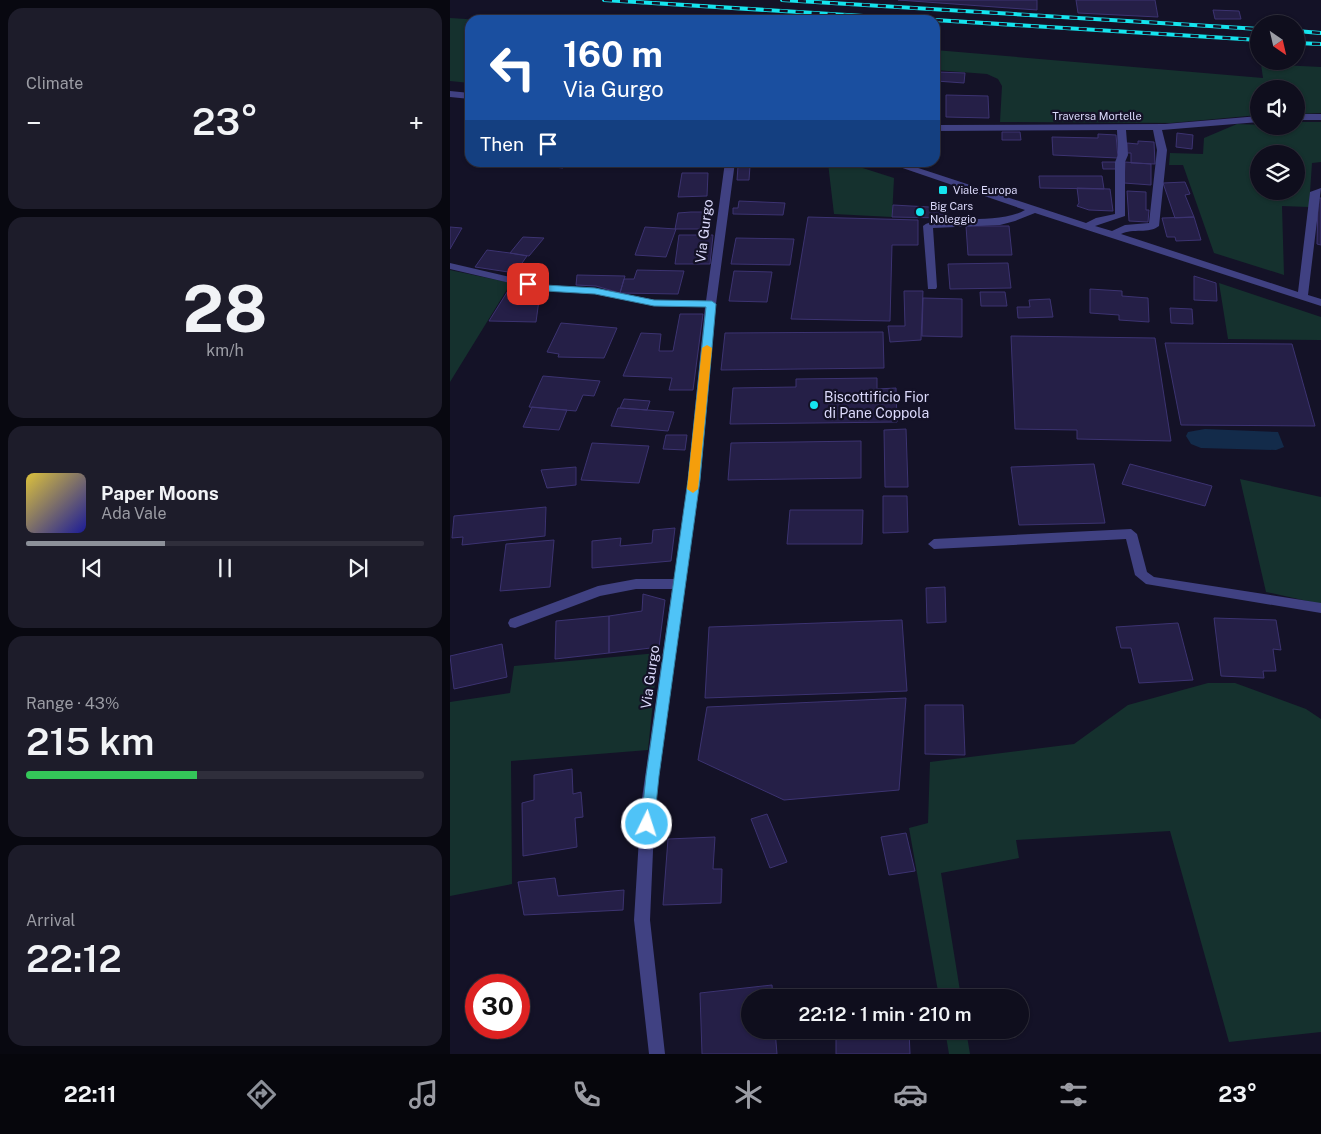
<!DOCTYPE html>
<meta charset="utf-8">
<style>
body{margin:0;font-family:"Public Sans",sans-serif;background:#1d1c2a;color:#f1f3f6;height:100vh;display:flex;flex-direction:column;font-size:19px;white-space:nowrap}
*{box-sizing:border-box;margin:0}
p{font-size:16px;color:#9b9ca4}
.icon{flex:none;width:28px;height:28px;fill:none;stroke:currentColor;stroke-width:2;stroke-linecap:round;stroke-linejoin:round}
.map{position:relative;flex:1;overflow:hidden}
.drawer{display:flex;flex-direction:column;gap:8px;padding:8px;background:#080810;width:450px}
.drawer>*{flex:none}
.banner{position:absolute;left:15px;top:15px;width:475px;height:152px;border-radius:15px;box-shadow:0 1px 4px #0004,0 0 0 1px #2f2e3b;background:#1a4fa0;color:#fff;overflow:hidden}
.needle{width:32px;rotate:146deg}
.controls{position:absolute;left:800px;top:15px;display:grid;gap:10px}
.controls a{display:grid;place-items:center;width:55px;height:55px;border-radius:50%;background:#0f0e1d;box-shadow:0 1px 4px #0004,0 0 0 1px #2f2e3b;font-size:25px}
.speed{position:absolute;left:15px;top:974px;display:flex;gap:10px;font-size:25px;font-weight:700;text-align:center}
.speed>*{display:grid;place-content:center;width:65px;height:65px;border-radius:50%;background:#0f0e1d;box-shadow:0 1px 4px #0004,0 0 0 1px #2f2e3b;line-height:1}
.speed .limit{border:8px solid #d22;background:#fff;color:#111}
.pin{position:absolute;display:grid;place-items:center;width:42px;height:42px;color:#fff;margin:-21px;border-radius:10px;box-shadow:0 2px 8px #0006}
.me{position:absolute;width:55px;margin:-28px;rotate:4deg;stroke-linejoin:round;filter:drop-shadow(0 0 4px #0008)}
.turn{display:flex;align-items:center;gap:18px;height:105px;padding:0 15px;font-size:22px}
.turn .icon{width:65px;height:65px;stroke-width:2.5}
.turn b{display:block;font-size:35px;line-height:42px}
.then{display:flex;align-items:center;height:48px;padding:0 15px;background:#0003;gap:10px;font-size:19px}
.big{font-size:38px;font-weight:600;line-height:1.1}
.drawer .widget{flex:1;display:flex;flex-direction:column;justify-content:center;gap:8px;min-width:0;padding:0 18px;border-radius:15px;background:#1d1c2a}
.drawer .dial{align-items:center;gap:0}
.dial b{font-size:65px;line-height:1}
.song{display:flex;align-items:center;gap:15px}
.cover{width:60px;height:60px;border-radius:8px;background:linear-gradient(135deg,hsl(50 70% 55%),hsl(240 70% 35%))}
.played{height:5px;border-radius:2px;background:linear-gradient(90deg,#8c9099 35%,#2f2e3b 35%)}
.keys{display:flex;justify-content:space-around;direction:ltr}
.heat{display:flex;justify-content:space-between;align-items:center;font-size:28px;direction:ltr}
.charge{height:8px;border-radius:4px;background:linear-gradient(90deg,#34c759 43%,#2f2e3b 0)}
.trip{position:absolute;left:291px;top:989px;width:288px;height:50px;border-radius:25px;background:#0f0e1d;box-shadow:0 1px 4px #0004,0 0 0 1px #2f2e3b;font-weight:600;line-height:50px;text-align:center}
.tab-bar{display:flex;height:80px;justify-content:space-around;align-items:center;background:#06060c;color:#9b9ca4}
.tab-bar .icon{width:35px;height:35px}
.tab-bar .current{color:#8c9099}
.tab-bar b{font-size:22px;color:#f1f3f6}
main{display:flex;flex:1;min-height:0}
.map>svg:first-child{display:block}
.green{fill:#15312e;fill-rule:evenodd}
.water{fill:#132b4a}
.building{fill:#251f47;stroke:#3c3371}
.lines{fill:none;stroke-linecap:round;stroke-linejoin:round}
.minor{fill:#404182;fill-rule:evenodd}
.rail-casing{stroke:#15e4ee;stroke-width:4}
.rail{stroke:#141227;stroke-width:2.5;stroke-dasharray:8;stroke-linecap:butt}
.route{fill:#4fc3f7;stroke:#337fa1}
.slow{fill:#f59e0b}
.poi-dot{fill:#15e4ee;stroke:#141227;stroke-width:2}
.labels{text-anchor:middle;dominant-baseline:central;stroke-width:4.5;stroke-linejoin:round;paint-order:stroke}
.far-street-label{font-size:11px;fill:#dcdafc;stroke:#141227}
.far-poi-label{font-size:11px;fill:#dcdafc;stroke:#141227;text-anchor:start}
.street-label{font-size:14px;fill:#dcdafc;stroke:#141227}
.poi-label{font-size:14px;fill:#dcdafc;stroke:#141227;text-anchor:start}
</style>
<main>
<section class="drawer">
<div class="widget"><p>Climate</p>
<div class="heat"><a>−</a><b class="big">23°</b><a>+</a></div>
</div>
<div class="widget dial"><b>28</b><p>km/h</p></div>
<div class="widget">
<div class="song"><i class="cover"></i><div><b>Paper Moons</b><p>Ada Vale</p></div></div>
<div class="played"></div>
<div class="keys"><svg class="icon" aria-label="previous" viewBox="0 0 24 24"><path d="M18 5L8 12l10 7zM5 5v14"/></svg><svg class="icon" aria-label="pause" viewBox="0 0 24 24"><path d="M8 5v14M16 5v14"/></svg><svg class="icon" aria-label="next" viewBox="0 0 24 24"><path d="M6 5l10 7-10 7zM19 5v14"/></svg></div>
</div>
<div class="widget"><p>Range · 43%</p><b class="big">215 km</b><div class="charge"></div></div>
<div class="widget"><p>Arrival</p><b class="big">22:12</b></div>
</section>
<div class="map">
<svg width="871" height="1054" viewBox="0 0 871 1054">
<rect width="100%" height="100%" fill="#141227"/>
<path class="green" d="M0 18 32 20H20V83L0 81Z
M485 50 813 78 811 64 871 67V113L846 114V89H809V115L721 123 550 122 552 86 548 79 537 74 485 70Z
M846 122H871V162L862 163 859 207 832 206 834 275 764 253 733 165H719L720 153 753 154 754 138 787 124 846 126ZM809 154H846V191H809Z
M335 163H397L444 178 442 217 384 214 378 163Z
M0 270 61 283 0 382Z
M769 283 871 317V340L778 339Z
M790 479 871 497V604L816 592Z
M208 653 198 750 61 761 62 884 0 896V702L60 693 64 666Z
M758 683H785L856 709 871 719V1032L779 1042 720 831 566 840 569 858 491 873 511 997H489L459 828 478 823 480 762 624 744 678 705Z
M495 1030H516L520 1054H499Z"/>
<path class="water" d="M755 429 828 432 834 447 826 450 751 448 741 444 736 436 738 432Z"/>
<path class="building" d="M448 0H587V10Z
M626 0H705L708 17 628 13Z
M763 10 789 11 791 19H765Z
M487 72 515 73 514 83 486 81Z
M496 95 538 96 539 118 496 117Z
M552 132H570L571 140H552Z
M727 133 743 135 742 149 726 147Z
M648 134 666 135 668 158 603 155 602 137 648 138Z
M688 141 704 142 705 164 681 163V153H677V143L688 144Z
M96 162H115L113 168 94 166Z
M652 162H665L669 169H653Z
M675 162 701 164V185L674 183Z
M288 166H300L299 180H287Z
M232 173H258L257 196 228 197Z
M589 176H652L654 189 590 188Z
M735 182 740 194 735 195 744 217 725 218 713 183Z
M627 188 660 189 663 211 639 210 627 206 629 203Z
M677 191 696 192V210H699L698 222 679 221Z
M868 198H871V245L867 244Z
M289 201 335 203 333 215 283 214V208H288Z
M443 205 497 208V218L442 217Z
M241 212H261L259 229H225L228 213Z
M358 217 468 220V245H442L440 321 341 319Z
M744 217 751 240 726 241 725 237H717L712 218Z
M516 226H559L562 255H518Z
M0 227 12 228 0 249Z
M195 227 226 229 216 257 185 255Z
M229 235H263L260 264H225Z
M73 237 94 238 79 256 60 253Z
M286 238 344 239 340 265 281 264Z
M37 250 60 253 77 256 65 273 25 267Z
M558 263 561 288 500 289 498 264Z
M187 270 234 271 228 294 170 293 174 279H184Z
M284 271 322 272 317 302 279 301Z
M127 275 175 276 170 293 146 286 126 285Z
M744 276 766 283 767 301 744 300Z
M59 289 78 291 74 299 89 300 86 322 39 321Z
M640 289 672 291V296L698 298 699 322 669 320V315L640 313Z
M454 291H473L471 340 440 342 438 326H455Z
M530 292H555L557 306H531Z
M473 298 512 299V337L472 336Z
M600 299 603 317 568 318 567 307H580L579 300Z
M720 308 742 309 743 324 721 323Z
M230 314H253L243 390H219L222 378 173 376 191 333 211 334 209 351H223Z
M111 323 167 328 154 358 108 357 109 354 97 352Z
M433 332 434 368 271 370 275 333Z
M561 336 705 338 721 441 627 439V430L565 429Z
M715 343 842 344 865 426 731 425Z
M93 376 150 381 144 396 133 395 126 411 79 407Z
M427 378V389L446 388 447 422 280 424 283 388 346 387V379Z
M174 399 200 401 197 410 170 408Z
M82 407 117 410 109 430 73 427Z
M168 408H170L224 412 218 431 161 426Z
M456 429 458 487H435L434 430Z
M216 435H237L235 450 213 449Z
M411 441V478L278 480 281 443Z
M142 443 199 446 189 483 131 480Z
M644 464 655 523 569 525 561 467Z
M680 464 762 486 755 506 672 484Z
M126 467V485L97 488 91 470Z
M433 496H457L458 532 433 533Z
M96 507 95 536 12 545 13 537 2 538 4 516Z
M340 510H413L412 544H337Z
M225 528 221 561 142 568V541L171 538 170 546 202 543 203 530Z
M104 540 100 587 50 591 56 544Z
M495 587 496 622 477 623 476 588Z
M193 594 215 600 209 647 159 653V616L192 611Z
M159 616V653L105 659 106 621Z
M764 618 826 620 831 650 823 649 826 671H813L814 678 771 676Z
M452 620 457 691 255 698 259 627Z
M728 623 743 680 689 683 681 648H671L666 627Z
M52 644 57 677 4 689 0 656Z
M456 698 449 790 334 800 248 760 257 707Z
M475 705H513L515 755 475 754Z
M122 769 123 794 131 792 133 817 125 818 127 847 73 856 72 803 84 800V775Z
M317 814 337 862 320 868 301 819Z
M456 833 465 871 439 875 431 837Z
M265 837 263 869H272L271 903 213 905 218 839Z
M105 878 108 896 174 890 173 910 74 915 68 882Z
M322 985 323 998H300V1030H325L327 1054H252L250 993Z
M458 989V998H385V992Z
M386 1030H459L460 1054H386Z"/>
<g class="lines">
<path class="minor" d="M0 91 20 93V99L0 97Z
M846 114H871V120H846Z
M809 116V122L712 130 717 150 709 226C699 234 683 228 671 234L848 292 860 192 871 188 858 295 871 299V306L585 213 565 221 550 225 483 228 487 287 486 289H478L473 226C487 213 547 226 575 210L435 162H450L636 223 646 218 665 214V162L668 155 667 130 485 131V125L715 124ZM676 130H703L707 150 699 223 675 225 662 231 645 226 675 216V162L678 155Z
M275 162H285L266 304 250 480 205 805 200 920 215 1054H199L184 920 191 805 222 589H186L150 596 65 628 60 627 58 623 60 619 148 586 186 579H224L238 480 255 307 205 306 145 294 95 291 0 269V263L95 285 145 288 205 300 256 301Z
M681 529 687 534 697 572 704 577 871 603V613L696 584 685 575 676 539 484 549 478 544 484 539Z"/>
<defs>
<path id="rail" d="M154 0 478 20
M332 0 809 29
M485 20 809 40
M846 31 871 33
M846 43 871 44"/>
</defs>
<use href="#rail" class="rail-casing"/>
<use href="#rail" class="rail"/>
</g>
<path class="route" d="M78 281 95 285 145 288 204 300 262 301 266 304 250 480 209 776 204 824 202 828H193L191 824 196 776 238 480 256 307 204 306 145 294 95 291 75 286 74 284Z"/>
<path class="slow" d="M257 345 262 348 248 489 243 493 237 489 252 348Z"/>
<g class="poi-dot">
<rect x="488" y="185" width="10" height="10" rx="2.5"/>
<circle cx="470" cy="212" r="5"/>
<circle cx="364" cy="405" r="5"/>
</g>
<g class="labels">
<g class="far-street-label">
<text x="647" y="116">Traversa Mortelle</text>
</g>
<g class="far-poi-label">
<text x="503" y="190">Viale Europa</text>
<text x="480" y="206">Big Cars<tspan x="480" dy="13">Noleggio</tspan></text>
</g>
<g class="street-label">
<text transform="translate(254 231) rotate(-83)">Via Gurgo</text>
<text transform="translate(200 677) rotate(-82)">Via Gurgo</text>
</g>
<g class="poi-label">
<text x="374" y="397">Biscottificio Fior<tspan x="374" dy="16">di Pane Coppola</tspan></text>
</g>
</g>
</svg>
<div class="controls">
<a><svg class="needle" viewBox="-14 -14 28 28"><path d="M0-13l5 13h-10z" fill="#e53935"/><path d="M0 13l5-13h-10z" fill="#9b9ca4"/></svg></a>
<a><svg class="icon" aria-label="sound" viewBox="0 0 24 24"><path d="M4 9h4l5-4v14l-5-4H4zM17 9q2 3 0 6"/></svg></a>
<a><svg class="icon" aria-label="layers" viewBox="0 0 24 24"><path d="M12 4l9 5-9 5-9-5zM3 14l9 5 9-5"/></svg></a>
</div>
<div class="speed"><div class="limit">30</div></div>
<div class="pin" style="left:78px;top:284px;background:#d93025"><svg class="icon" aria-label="arrive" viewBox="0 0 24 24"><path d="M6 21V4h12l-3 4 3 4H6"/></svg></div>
<svg class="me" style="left:197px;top:824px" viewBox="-20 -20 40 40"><circle r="17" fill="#4fc3f7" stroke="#fff" stroke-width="3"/><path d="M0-11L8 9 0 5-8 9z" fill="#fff"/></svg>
<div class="trip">22:12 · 1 min · 210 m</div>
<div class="banner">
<div class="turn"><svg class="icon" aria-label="left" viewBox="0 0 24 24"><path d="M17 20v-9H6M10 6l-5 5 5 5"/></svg><div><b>160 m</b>Via Gurgo</div></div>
<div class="then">Then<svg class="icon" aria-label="arrive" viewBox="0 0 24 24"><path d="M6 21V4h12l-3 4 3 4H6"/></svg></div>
</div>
</div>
</main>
<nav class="tab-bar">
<b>22:11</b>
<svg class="icon current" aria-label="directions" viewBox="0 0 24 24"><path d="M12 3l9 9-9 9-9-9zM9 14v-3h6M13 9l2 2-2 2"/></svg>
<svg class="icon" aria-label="music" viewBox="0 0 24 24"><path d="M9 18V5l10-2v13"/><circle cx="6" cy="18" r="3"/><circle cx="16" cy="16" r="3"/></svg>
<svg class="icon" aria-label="phone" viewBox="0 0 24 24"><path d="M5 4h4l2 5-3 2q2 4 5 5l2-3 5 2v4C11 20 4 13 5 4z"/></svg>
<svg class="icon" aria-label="climate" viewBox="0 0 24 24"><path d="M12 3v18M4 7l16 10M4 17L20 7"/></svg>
<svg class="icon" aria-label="car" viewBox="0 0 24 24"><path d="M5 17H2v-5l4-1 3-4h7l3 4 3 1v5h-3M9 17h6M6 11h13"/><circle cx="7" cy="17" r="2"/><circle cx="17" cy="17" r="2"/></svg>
<svg class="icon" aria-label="filters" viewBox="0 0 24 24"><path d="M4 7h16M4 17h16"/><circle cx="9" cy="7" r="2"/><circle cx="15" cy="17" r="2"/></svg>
<b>23°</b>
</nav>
